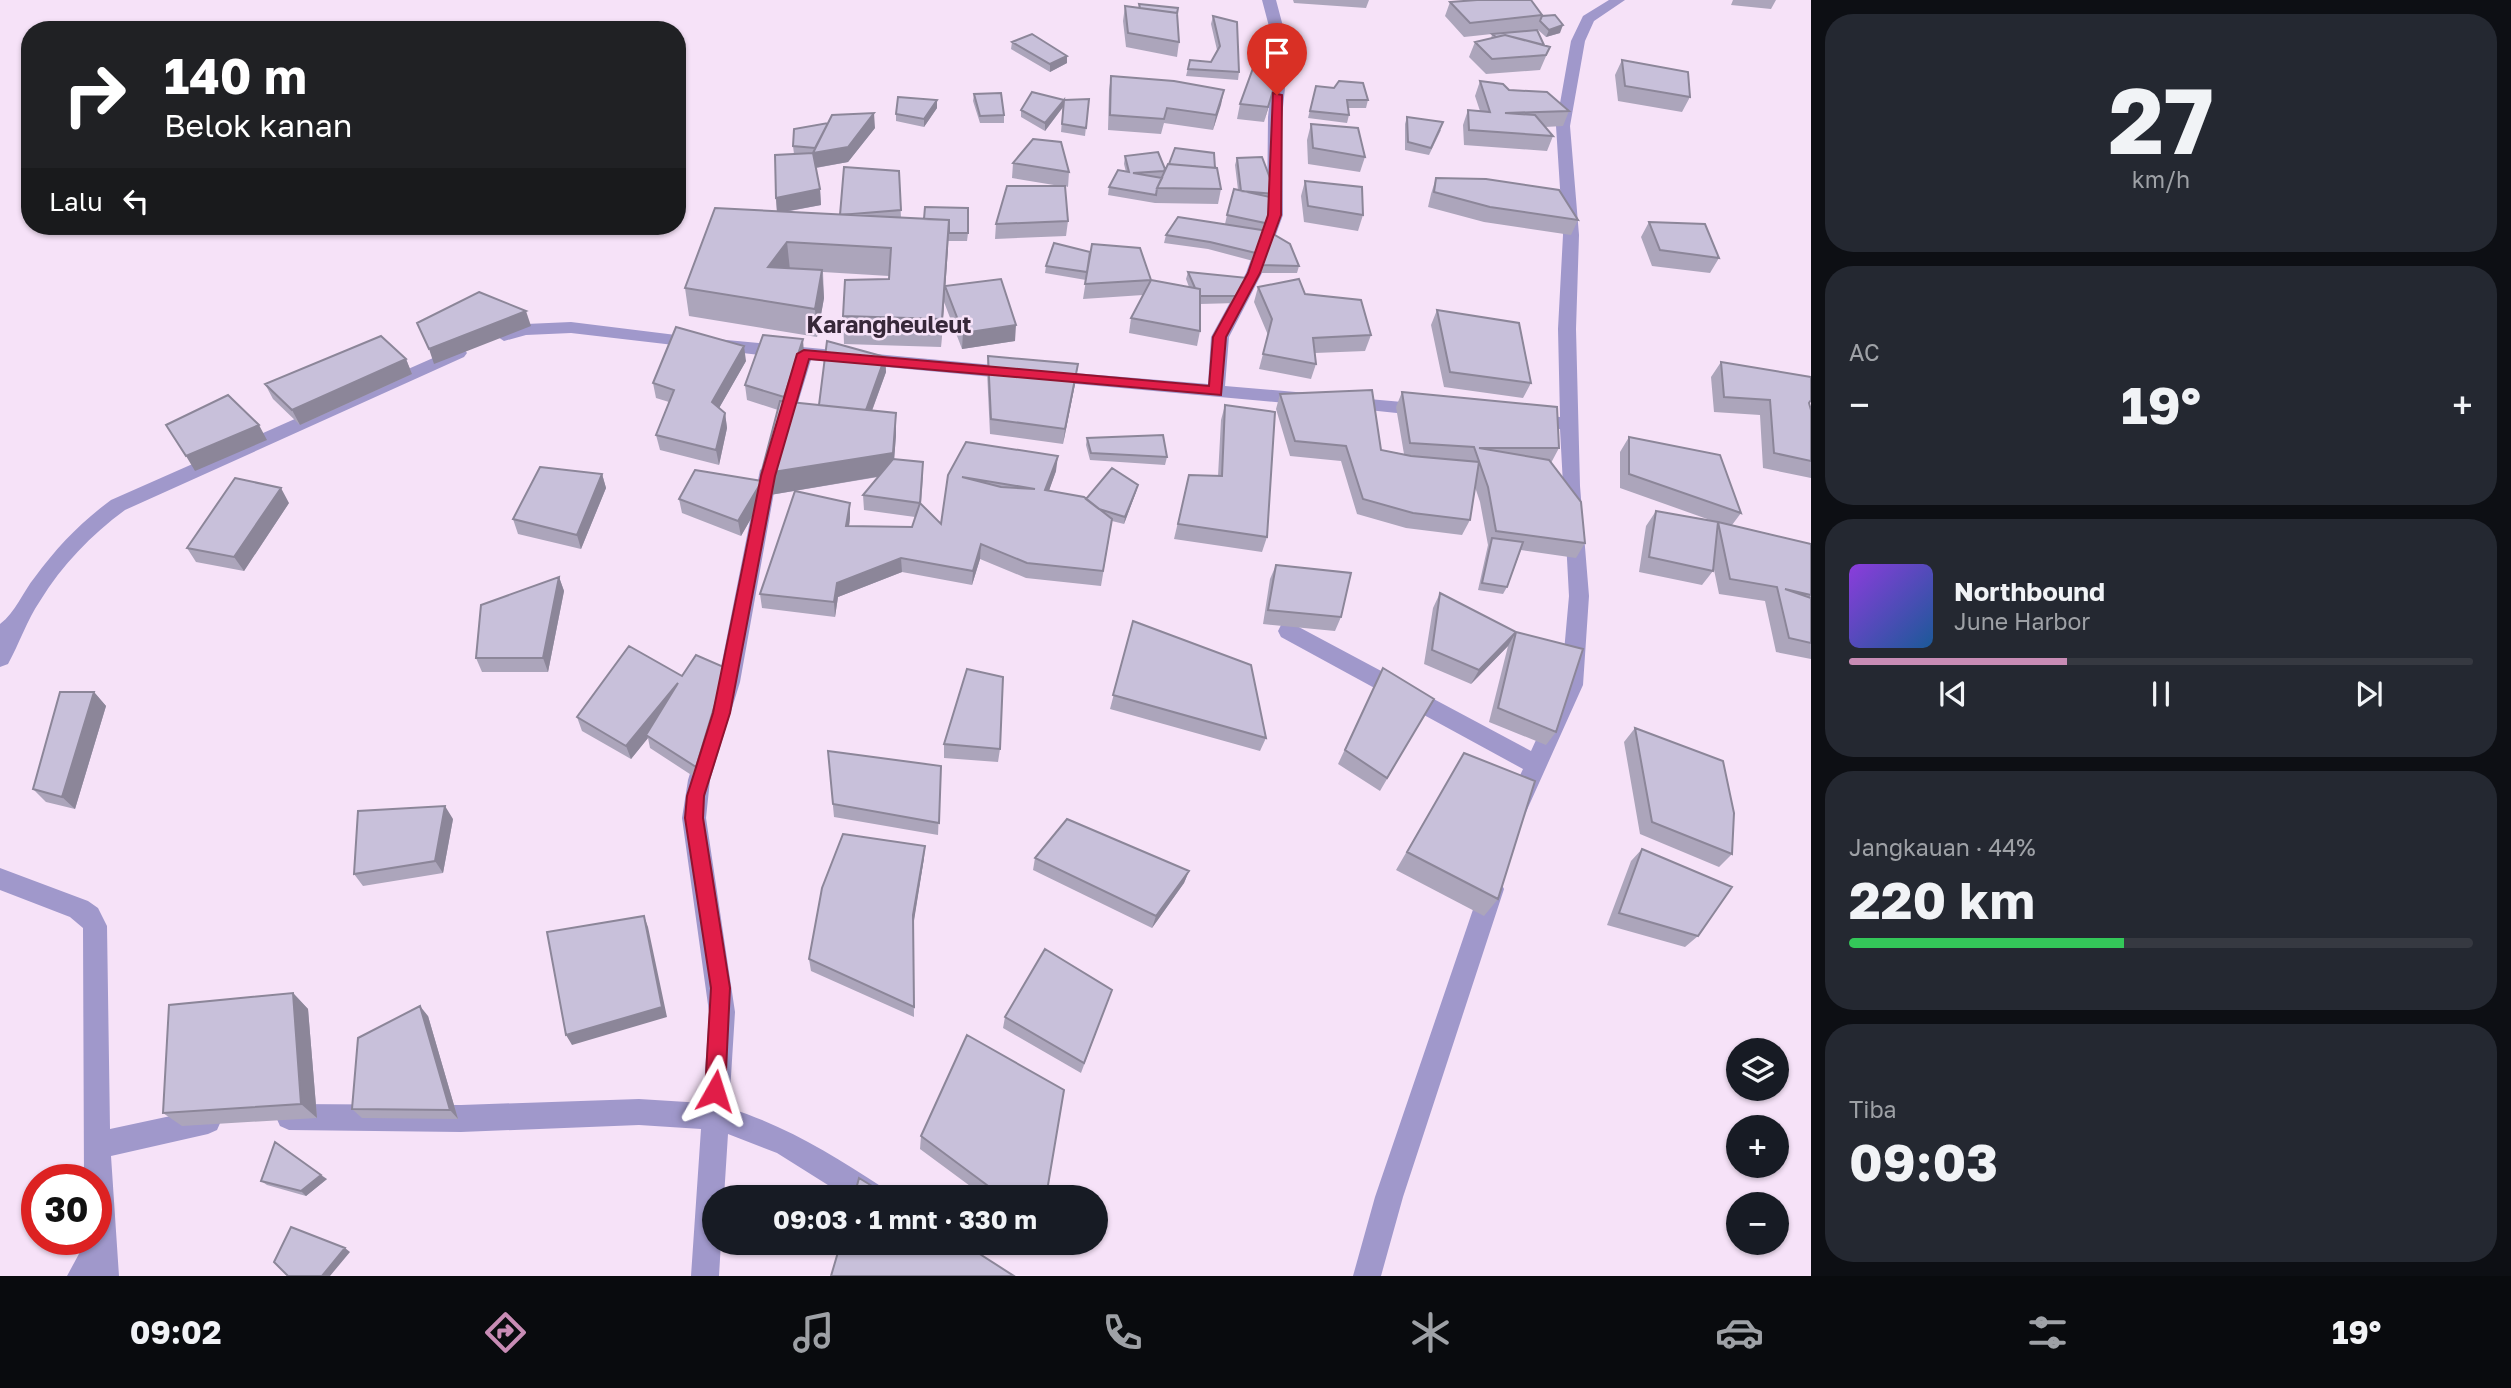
<!DOCTYPE html>
<html lang="id">
<meta charset="utf-8">
<style>
body{margin:0;font-family:"Golos Text",sans-serif;background:#242831;color:#f1f3f6;height:100vh;display:flex;flex-direction:column;font-size:26px;white-space:nowrap}
*{box-sizing:border-box;margin:0}
p{font-size:23px;color:#9ea1a6}
.icon{flex:none;width:38px;height:38px;fill:none;stroke:currentColor;stroke-width:2;stroke-linecap:round;stroke-linejoin:round}
.map{position:relative;flex:1;overflow:hidden}
.drawer{display:flex;flex-direction:column;gap:14px;padding:14px;background:#0d0f14;width:700px}
.drawer>*{flex:none}
.top-card{position:absolute;left:21px;top:21px;width:665px;height:214px;border-radius:28px;box-shadow:0 2px 5px #0004;background:#202124;color:#fff;overflow:hidden}
.fabs{position:absolute;left:1726px;top:1038px;display:grid;gap:14px}
.fabs a{display:grid;place-items:center;width:63px;height:63px;border-radius:50%;background:#171b24;box-shadow:0 2px 5px #0004;font-size:35px}
.speed{position:absolute;left:21px;top:1164px;display:flex;gap:14px;font-size:35px;font-weight:700;text-align:center}
.speed>*{display:grid;place-content:center;width:91px;height:91px;border-radius:50%;background:#171b24;box-shadow:0 2px 5px #0004;line-height:1}
.speed .limit{border:10px solid #d22;background:#fff;color:#111}
.pin{position:absolute;display:grid;place-items:center;width:60px;height:60px;color:#fff;margin:-72px -30px;border-radius:50% 50% 50% 0;rotate:-45deg;box-shadow:0 0 7px #0007}
.pin .icon{rotate:45deg}
.me{position:absolute;width:77px;margin:-38px;rotate:6deg;stroke-linejoin:round;filter:drop-shadow(0 0 5px #0008)}
.turn{display:flex;align-items:center;gap:24px;height:147px;padding:0 28px;font-size:32px}
.turn .icon{width:91px;height:91px;stroke-width:2.5}
.turn b{display:block;font-size:49px;line-height:60px}
.then{display:flex;align-items:center;height:66px;padding:0 28px;background:#0003;gap:14px;font-size:26px}
.big{font-size:52px;font-weight:700;line-height:1.1}
.drawer .card{flex:1;display:flex;flex-direction:column;justify-content:center;gap:10px;min-width:0;padding:0 24px;border-radius:28px;background:#242831}
.drawer .dial{align-items:center;gap:0}
.dial b{font-size:91px;line-height:1}
.song{display:flex;align-items:center;gap:21px}
.cover{width:84px;height:84px;border-radius:10px;background:linear-gradient(135deg,hsl(270 70% 55%),hsl(210 70% 35%))}
.played{height:7px;border-radius:4px;background:linear-gradient(90deg,#c88cb5 35%,#363941 35%)}
.keys{display:flex;justify-content:space-around;direction:ltr}
.heat{display:flex;justify-content:space-between;align-items:center;font-size:38px;direction:ltr}
.charge{height:10px;border-radius:5px;background:linear-gradient(90deg,#34c759 44%,#363941 0)}
.trip{position:absolute;left:702px;top:1185px;width:406px;height:70px;border-radius:35px;background:#171b24;box-shadow:0 2px 5px #0004;font-weight:700;line-height:70px;text-align:center}
.dock{display:flex;height:112px;justify-content:space-around;align-items:center;background:#090b0e;color:#9ea1a6}
.dock .icon{width:49px;height:49px}
.dock .current{color:#c88cb5}
.dock b{font-size:32px;color:#f1f3f6}
main{display:flex;flex:1;min-height:0}
.map>svg:first-child{display:block}
.lines{fill:none;stroke-linecap:round;stroke-linejoin:round}
.minor{fill:#a098cb;fill-rule:evenodd}
.wall{fill:#aca5bb}
.shaded-wall{fill:#8c8699}
.building{fill:#c8c0da;stroke:#8c8699;stroke-width:2;fill-rule:evenodd}
.route{fill:#e11d48;stroke:#92132f;stroke-width:2}
.labels{text-anchor:middle;dominant-baseline:central;stroke-width:5;stroke-linejoin:round;paint-order:stroke}
.quarter-label{font-size:23px;font-weight:bold;fill:#372839;stroke:#f6e2f8}
</style>
<main>
<div class="map">
<svg width="1811" height="1276" viewBox="0 0 1811 1276">
<rect width="100%" height="100%" fill="#f6e2f8"/>
<g class="lines">
<path class="minor" d="M1262 0H1276L1289 49 1282 117 1283 215 1262 273 1229 337 1225 386 1307 393 1316 399 1307 405 1044 381 1041 377 1044 373 1050 371 1208 384 1211 337 1246 273 1267 215 1268 117 1275 49Z
M1609 0H1625L1594 21 1585 41 1570 126 1579 235 1576 329 1580 486 1589 596 1583 685 1526 812 1518 815 1510 812 1506 805 1523 769 1281 637 1278 631 1281 625H1295L1531 751 1561 685 1569 596 1560 429 1531 426 1522 420 1531 414 1560 417 1558 329 1563 235 1556 126 1571 41 1583 16Z
M571 322 684 336 1014 367 1023 373 1014 379 811 360 790 429 781 435 772 429 794 359 571 333 526 335 504 341 495 335 498 331 526 324Z
M458 347 464 349 467 353 464 357 125 510C91 535 62 565 40 601 27 620 19 644 8 664L0 667V624C16 612 22 593 35 577 57 547 81 522 111 500Z
M1346 397 1425 404 1434 410 1425 416 1340 407 1337 403 1340 399Z
M769 463 778 470 740 682 710 780 706 818 735 1012 729 1108C786 1126 833 1155 882 1187L886 1197H847L777 1153 728 1134 724 1197H714V1242H721L719 1276H691L701 1129 639 1125 461 1132 289 1130 280 1126 276 1117 280 1108 289 1104 461 1105 639 1099 703 1103 709 1012 682 818 688 780 718 682 760 470Z
M0 868 88 901 98 908 107 926 110 1129 208 1108 217 1112 221 1121 217 1130 208 1134 111 1156 119 1276H67L87 1239H96V1180H84L83 928 70 917 0 890Z
M1492 878 1500 881 1504 889 1403 1197 1381 1276H1353L1375 1197 1480 889 1484 881Z"/>
</g>
<path class="wall" d="M1293 0H1369L1366 8 1294 3Z
M1733 0H1776L1771 9 1731 5Z
M1450 2 1542 15V16L1560 33 1546 37 1537 29 1544 45 1550 47 1540 70 1486 74 1469 57 1475 42 1491 39 1492 34 1464 37 1445 16Z
M1139 4 1177 15 1179 42 1177 57 1126 47 1123 21 1125 6 1139 8Z
M1213 16 1239 72 1238 80 1186 76 1190 60 1211 62 1217 50 1211 24Z
M1012 42 1067 56V63L1050 72 1011 49Z
M1283 58 1264 122 1237 119 1240 104Z
M1622 60 1690 97 1682 112 1618 101 1615 75Z
M1111 76 1224 90 1213 130 1164 123 1161 134 1108 130 1109 90Z
M1480 81 1569 111 1563 126 1545 127 1553 136 1547 151 1464 145 1463 125 1468 110 1480 111 1475 96Z
M1316 86 1368 100 1366 108H1348L1349 115 1347 123 1308 118Z
M974 94 1004 115V123H980L973 101Z
M1089 99 1085 136 1061 132 1063 107 1045 131 1021 117V110L1064 100Z
M937 100V108L924 127 896 121V114Z
M1407 117 1441 130 1429 155 1405 150V124Z
M1311 124 1365 157 1360 172 1308 164 1307 140Z
M875 128 848 162 816 168 820 189 821 205 785 212 840 215 899 171 901 218 968 233 967 241H948L945 286 1015 341 962 349 944 302 941 347 844 344 843 316 889 279V276L823 272 824 298 817 337 689 316 685 288 777 211 776 198 794 154 793 146Z
M1125 156 1165 169 1215 168 1221 189 1218 204 1155 203 1108 195 1109 187 1126 172 1124 164Z
M1237 158 1276 194 1275 199H1279L1268 232 1299 266 1297 273H1254L1257 262 1208 249 1164 243 1166 235 1225 224 1227 215 1238 190 1235 165Z
M1013 163 1069 172 1068 187 1065 186 1068 221 1066 236 995 239 996 224 1060 186 1012 178Z
M1436 178 1578 220 1571 235 1484 222 1428 207 1431 194Z
M1305 181 1363 215 1358 231 1304 222 1301 196Z
M1649 222 1719 258 1710 273 1652 266 1641 237Z
M1046 266 1151 280 1189 287 1186 279 1188 272 1248 278 1246 286 1237 303 1200 304V331L1197 346 1129 333 1131 318 1143 295 1083 299 1086 280 1045 273Z
M1258 287 1305 294 1371 335 1365 351 1315 353 1316 364 1311 379 1259 369 1268 335 1254 302Z
M1437 310 1531 383 1523 398 1444 387 1431 325Z
M804 354 789 402 819 405 885 357 886 372 872 411 896 413V435L894 460 923 477 921 504 941 524 948 475 1056 471 1049 490 1086 499 1138 485 1136 492 1124 524 1112 521 1101 586 1026 578 980 559 972 585 902 572 838 597 835 617 762 608 760 594 850 503V518L849 526 912 527 915 517 864 510 863 495 878 477 764 496 741 536 682 513 679 499 762 481 778 410 747 400 745 385Z
M988 356 1076 379 1063 444 990 434 987 371Z
M406 359 412 374 300 425 273 399 265 384Z
M746 361 719 408 725 413 727 428 719 465 660 450 656 435 669 402 656 398 653 383Z
M1721 362 1811 411V478L1763 468 1760 415 1714 412 1711 377Z
M1402 392 1559 448 1551 463 1585 543 1576 558 1521 550 1507 587 1503 594 1478 590 1488 545 1480 502 1475 487 1470 520 1462 535 1406 528 1357 514 1341 461 1290 456 1276 409 1280 394 1381 450 1404 454 1396 407Z
M1225 405 1267 537 1262 552 1174 539 1189 475 1218 476 1221 420Z
M1629 437 1741 513 1732 525 1811 544V659L1776 652 1765 601 1719 594 1713 565V571L1702 585 1639 572 1646 526 1656 511 1710 520 1620 488V452Z
M1087 438 1167 457 1165 465 1090 460 1086 445Z
M602 474 606 488 581 549 518 534 513 519Z
M289 503 244 571 196 562 187 548Z
M1276 565 1341 617 1335 631 1263 624 1270 579Z
M559 577 564 591 548 672H482L476 658Z
M1440 593 1516 632 1508 646 1471 684 1424 664 1433 608Z
M1133 621 1266 738 1260 751 1110 709Z
M1516 632 1556 732 1546 745 1489 722 1508 646Z
M726 668 729 682 699 780 650 748 648 738 631 759 582 731 577 717 682 676Z
M1383 668 1434 699 1380 791 1338 764Z
M94 692 106 706 75 809 46 802 33 789Z
M1635 728 1732 854 1719 867 1640 834 1624 742Z
M944 744 1000 749 998 762 944 758Z
M828 751 941 766 938 835 834 817Z
M1464 753 1498 899 1484 916 1396 870Z
M453 819 443 873 363 886 354 874Z
M1642 849 1698 936 1685 947 1607 925 1631 861Z
M924 858 913 925 914 1017 811 971 809 959Z
M1035 858 1189 871 1184 883 1152 928 1033 870Z
M1112 990 1081 1073 1003 1028 1005 1017Z
M293 993 308 1009 317 1118 182 1126 163 1113Z
M428 1016 458 1119 362 1118 352 1109Z
M921 1136 1046 1197H985L920 1149Z
M327 1179 306 1196 267 1185 261 1181Z"/>
<path class="shaded-wall" d="M1563 25 1560 33 1546 37 1549 30Z
M1067 56V63L1050 72V64Z
M1283 58 1279 73 1264 122 1268 107Z
M1224 90 1221 105 1213 130 1216 115Z
M937 100V108L924 127V119Z
M1064 100 1063 107 1045 131V123Z
M874 113 875 128 848 162 814 168 813 153Z
M820 189 821 205 777 213 776 198Z
M1279 199 1275 215 1266 239 1270 224Z
M949 220 948 249 941 347 942 319Z
M787 242 790 270 768 267Z
M822 270 824 298 817 337 815 309Z
M1248 278 1246 286 1237 303 1238 296Z
M526 311 531 326 434 364 429 349Z
M1016 325 1015 341 962 349 963 333Z
M803 339 804 354 786 412 784 397Z
M744 346 746 361 714 417 712 402Z
M885 357 886 372 864 432V417Z
M406 359 412 374 300 425 292 410Z
M1078 364 1076 379 1063 444 1065 429Z
M725 413 727 428 719 465 716 450Z
M896 413V435L893 474 764 496 741 536 738 521 762 481 761 474Z
M259 425 267 440 195 471 186 456Z
M1058 456 1056 471 1044 505 1045 490Z
M602 474 606 488 581 549 577 535Z
M1138 485 1136 492 1124 524 1125 517Z
M281 488 289 503 244 571 234 557Z
M850 503V518L847 541 846 526Z
M981 544 980 559 972 585 973 571Z
M901 558 902 572 838 597 835 617 834 602 837 583Z
M559 577 564 591 548 672 543 658Z
M1516 632 1508 646 1471 684 1479 670Z
M726 668 729 682 699 780 696 767Z
M678 683 646 735 648 738 631 759 626 746Z
M94 692 106 706 75 809 62 797Z
M445 806 453 819 443 873 435 861Z
M925 846 924 858 913 927V915Z
M1189 871 1184 883 1152 928 1156 916Z
M644 916 648 927 667 1017 572 1045 566 1035Z
M293 993 308 1009 317 1118 301 1104Z
M420 1006 428 1016 458 1119 450 1110Z
M321 1175 327 1179 306 1196 301 1191Z
M345 1248 350 1252 330 1276H322Z"/>
<path class="building" d="M1477 0H1531L1542 15 1470 23 1450 2Z
M1139 4 1178 8 1177 14V13L1140 8Z
M1125 6 1177 13 1179 42 1128 33Z
M1555 15 1563 25 1549 30 1540 21 1542 16Z
M1213 16 1237 22 1239 72 1188 69 1190 60 1211 62 1220 46Z
M1537 30 1544 45 1505 35 1496 37 1492 34Z
M1032 34 1067 56 1050 64 1012 42Z
M1505 35 1550 47 1546 55 1492 59 1475 42Z
M1283 58 1268 107 1240 104 1256 60Z
M1622 60 1688 72 1690 97 1625 86Z
M1111 76 1174 81 1224 90 1216 115 1167 108 1164 119 1110 115Z
M1339 81 1363 83 1368 100H1347L1349 115 1310 111 1316 86 1334 88Z
M1480 81 1503 84 1509 90 1547 92 1569 111 1505 113 1535 115 1553 136 1469 130 1468 110 1490 112Z
M1032 92 1064 100 1089 99 1086 128 1062 124 1064 100 1045 123 1021 110Z
M1001 93 1004 115 980 116 974 94Z
M898 97 937 100 924 119 896 114Z
M874 113 848 147 813 153 832 115Z
M1407 117 1443 122 1431 148 1408 142Z
M828 123 815 148 793 146 794 129Z
M1311 124 1358 128 1365 157 1313 148Z
M1033 139 1061 142 1069 172 1013 163Z
M1175 148 1214 153 1215 168 1169 164Z
M1158 152 1165 169 1164 171 1133 173 1162 178 1157 188 1156 195 1109 187 1118 170 1129 172 1125 156Z
M813 153 820 189 776 198 775 155Z
M1262 157 1276 194 1241 191 1237 158Z
M1168 164 1217 168 1221 189 1157 188Z
M844 167 899 171 901 210 840 215Z
M1436 178 1486 179 1559 190 1578 220 1490 207 1434 192Z
M1305 181 1362 187 1363 215 1308 206Z
M1007 186H1065L1068 221 996 224Z
M1234 189 1279 199 1270 224 1227 215Z
M925 207 968 208V233H949V220L924 219Z
M715 208 949 220 942 319 843 316 845 280 889 279 891 248 787 242 768 267 822 270 815 309 685 288Z
M1178 217 1268 231 1290 244 1299 266 1256 265 1260 254 1210 242 1166 235Z
M1649 222 1705 224 1719 258 1660 250Z
M1054 243 1090 252 1087 272 1046 266Z
M1092 244 1140 248 1151 280 1085 284Z
M1188 272 1248 278 1238 296H1200V289L1195 288Z
M1001 279 1016 325 963 333 945 286Z
M1299 279 1305 294 1361 300 1371 335 1313 338 1316 364 1263 354 1272 319 1258 287Z
M1151 280 1200 289V331L1131 318Z
M479 292 526 311 429 349 417 323Z
M1437 310 1519 323 1531 383 1450 372Z
M676 327 744 346 712 402 725 413 716 450 656 435 674 390 653 383Z
M763 335 803 339 784 397 745 385Z
M381 336 406 359 292 410 265 384Z
M827 341 885 357 866 410 819 405Z
M988 356 1078 364 1065 429 991 419Z
M1721 362 1811 377V400L1809 403 1811 410V461L1774 453 1770 400 1724 397Z
M1372 390 1381 450 1411 456 1479 462 1470 520 1413 513 1363 499 1346 446 1295 441 1280 394Z
M1402 392 1557 407 1559 448H1479L1549 460 1581 502 1585 543 1496 531 1488 487 1474 447 1410 443Z
M228 395 259 425 186 456 166 425Z
M780 401 896 413 893 453 761 474Z
M1225 405 1275 412 1267 537 1178 524 1189 475 1222 476Z
M1163 435 1167 457 1091 453 1087 438Z
M1629 437 1720 455 1741 513 1629 474Z
M966 442 1058 456 1045 490 1084 497 1112 519 1103 571 1027 563 981 544 973 571 901 558 837 583 834 602 760 594 795 491 850 503 846 526 912 527 920 503 941 524 948 475ZM962 477 1035 489 1001 487Z
M893 459 923 462 920 503 863 495Z
M540 467 602 474 577 535 513 519Z
M1112 468 1138 485 1125 517 1099 509 1086 499Z
M695 470 762 481 738 521 679 499Z
M235 478 281 488 234 557 187 548Z
M1656 511 1718 522 1811 544V595L1785 589 1811 598V643L1789 638 1777 587 1730 579 1718 522 1713 571 1649 557Z
M1492 538 1523 542 1507 587 1482 583Z
M1276 565 1351 573 1341 617 1268 610Z
M559 577 543 658H476L481 605Z
M1440 593 1516 632 1479 670 1432 650Z
M1133 621 1251 665 1266 738 1113 695Z
M1516 632 1583 649 1556 732 1498 708Z
M629 646 682 676 696 655 726 668 696 767 646 735 678 683 626 746 577 717Z
M1383 668 1434 699 1387 778 1345 750Z
M967 669 1003 677 1000 749 944 744Z
M60 692H94L62 797 33 789Z
M1635 728 1723 761 1734 813 1732 854 1652 822Z
M828 751 941 766 939 823 833 804Z
M1464 753 1535 781 1498 899 1407 852Z
M445 806 435 861 354 874 358 811Z
M1067 819 1189 871 1156 916 1035 858Z
M843 834 925 846 913 915 914 1007 809 959 822 888Z
M1642 849 1732 887 1698 936 1619 913Z
M644 916 662 1007 566 1035 547 932Z
M1045 949 1112 990 1084 1063 1005 1017Z
M293 993 301 1104 163 1113 169 1005Z
M420 1006 450 1110 352 1109 358 1038Z
M967 1035 1064 1090 1046 1197H1003L921 1136Z
M275 1142 321 1175 301 1191 261 1181Z
M859 1178 890 1197H854Z
M291 1227 345 1248 322 1276H288L274 1262Z
M841 1242H961L1014 1276H831Z"/>
<path class="route" d="M1273 93 1282 95 1281 215 1260 273 1226 337 1221 395 809 359 775 476 730 713 704 796 703 818 730 988 725 1091 722 1098 715 1101 708 1098 705 1091 711 988 685 818 687 796 713 713 761 476 797 354 804 350 1209 386 1213 337 1248 273 1268 215Z"/>
<g class="labels">
<g class="quarter-label">
<text x="889" y="324">Karangheuleut</text>
</g>
</g>
</svg>
<div class="fabs">
<a><svg class="icon" aria-label="layers" viewBox="0 0 24 24"><path d="M12 4l9 5-9 5-9-5zM3 14l9 5 9-5"/></svg></a>
<a>+</a>
<a>−</a>
</div>
<div class="speed"><div class="limit">30</div></div>
<div class="pin" style="left:1277px;top:95px;background:#d93025"><svg class="icon" aria-label="arrive" viewBox="0 0 24 24"><path d="M6 21V4h12l-3 4 3 4H6"/></svg></div>
<svg class="me" style="left:715px;top:1091px" viewBox="-20 -20 40 40"><path d="M0-17L14 15 0 8-14 15z" fill="#e11d48" stroke="#fff" stroke-width="4"/></svg>
<div class="trip">09:03 · 1 mnt · 330 m</div>
<div class="top-card">
<div class="turn"><svg class="icon" aria-label="right" viewBox="0 0 24 24"><path d="M7 20v-9h11M14 6l5 5-5 5"/></svg><div><b>140 m</b>Belok kanan</div></div>
<div class="then">Lalu<svg class="icon" aria-label="left" viewBox="0 0 24 24"><path d="M17 20v-9H6M10 6l-5 5 5 5"/></svg></div>
</div>
</div>
<section class="drawer">
<div class="card dial"><b>27</b><p>km/h</p></div>
<div class="card"><p>AC</p>
<div class="heat"><a>−</a><b class="big">19°</b><a>+</a></div>
</div>
<div class="card">
<div class="song"><i class="cover"></i><div><b>Northbound</b><p>June Harbor</p></div></div>
<div class="played"></div>
<div class="keys"><svg class="icon" aria-label="previous" viewBox="0 0 24 24"><path d="M18 5L8 12l10 7zM5 5v14"/></svg><svg class="icon" aria-label="pause" viewBox="0 0 24 24"><path d="M8 5v14M16 5v14"/></svg><svg class="icon" aria-label="next" viewBox="0 0 24 24"><path d="M6 5l10 7-10 7zM19 5v14"/></svg></div>
</div>
<div class="card"><p>Jangkauan · 44%</p><b class="big">220 km</b><div class="charge"></div></div>
<div class="card"><p>Tiba</p><b class="big">09:03</b></div>
</section>
</main>
<nav class="dock">
<b>09:02</b>
<svg class="icon current" aria-label="directions" viewBox="0 0 24 24"><path d="M12 3l9 9-9 9-9-9zM9 14v-3h6M13 9l2 2-2 2"/></svg>
<svg class="icon" aria-label="music" viewBox="0 0 24 24"><path d="M9 18V5l10-2v13"/><circle cx="6" cy="18" r="3"/><circle cx="16" cy="16" r="3"/></svg>
<svg class="icon" aria-label="phone" viewBox="0 0 24 24"><path d="M5 4h4l2 5-3 2q2 4 5 5l2-3 5 2v4C11 20 4 13 5 4z"/></svg>
<svg class="icon" aria-label="climate" viewBox="0 0 24 24"><path d="M12 3v18M4 7l16 10M4 17L20 7"/></svg>
<svg class="icon" aria-label="car" viewBox="0 0 24 24"><path d="M5 17H2v-5l4-1 3-4h7l3 4 3 1v5h-3M9 17h6M6 11h13"/><circle cx="7" cy="17" r="2"/><circle cx="17" cy="17" r="2"/></svg>
<svg class="icon" aria-label="filters" viewBox="0 0 24 24"><path d="M4 7h16M4 17h16"/><circle cx="9" cy="7" r="2"/><circle cx="15" cy="17" r="2"/></svg>
<b>19°</b>
</nav>
